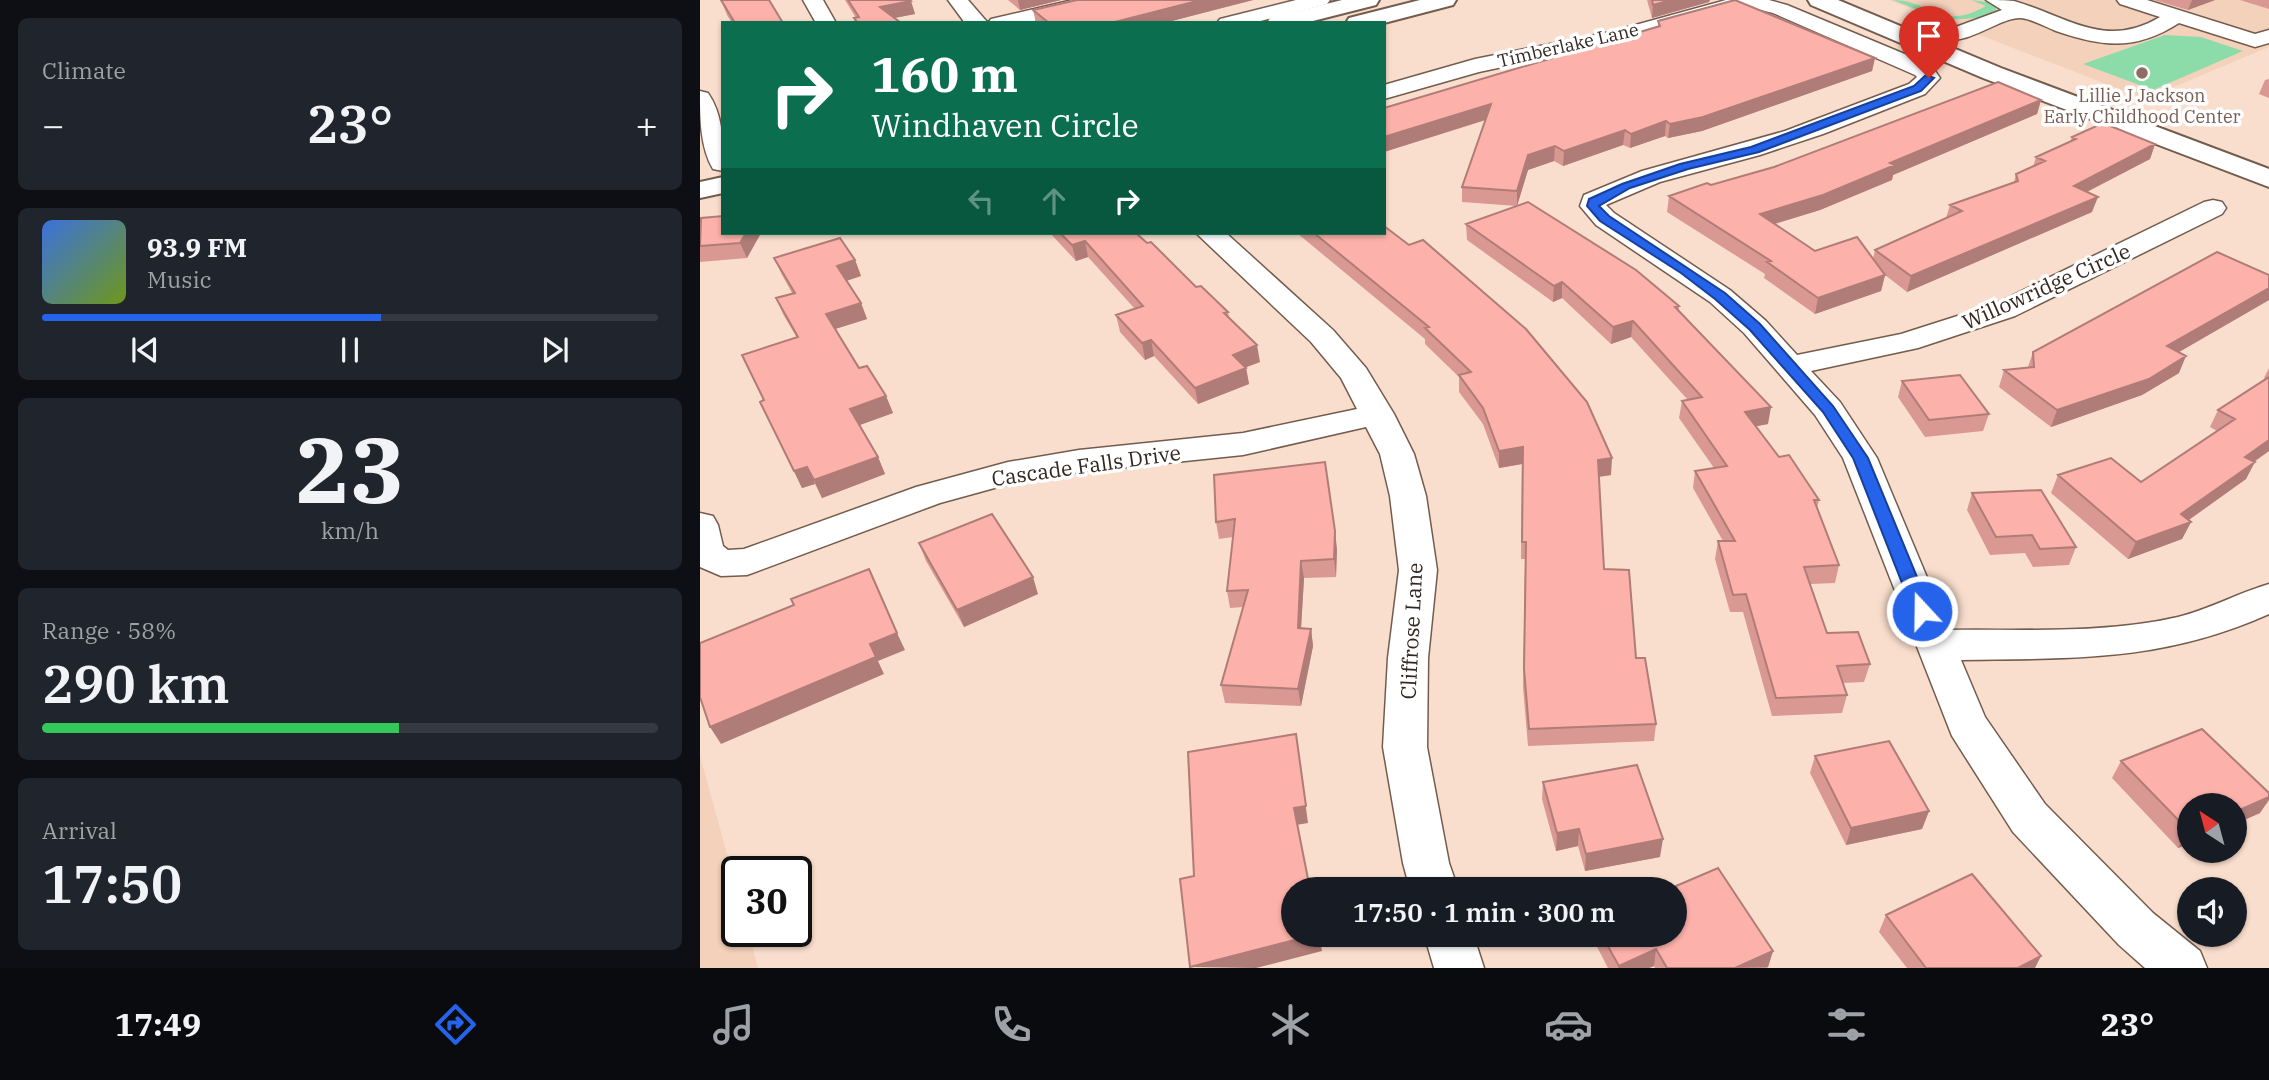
<!DOCTYPE html>
<meta charset="utf-8">
<style>
body{margin:0;font-family:"IBM Plex Serif",serif;background:#20242c;color:#f1f3f6;height:100vh;display:flex;flex-direction:column;font-size:26px;white-space:nowrap}
*{box-sizing:border-box;margin:0}
p{font-size:23px;color:#9ea1a6}
.icon{flex:none;width:38px;height:38px;fill:none;stroke:currentColor;stroke-width:2;stroke-linecap:round;stroke-linejoin:round}
.map{position:relative;flex:1;overflow:hidden}
.details{display:flex;flex-direction:column;gap:18px;padding:18px;background:#0d0f14;width:700px}
.details>*{flex:none}
.top-card{position:absolute;left:21px;top:21px;width:665px;height:214px;border-radius:0px;box-shadow:0 2px 5px #0004;background:#0b6e4f;color:#fff;overflow:hidden}
.needle{width:46px;rotate:324deg}
.buttons{position:absolute;left:1477px;top:793px;display:grid;gap:14px}
.buttons a{display:grid;place-items:center;width:70px;height:70px;border-radius:50%;background:#171b24;box-shadow:0 2px 5px #0004;font-size:35px}
.speed{position:absolute;left:21px;top:856px;display:flex;gap:14px;font-size:35px;font-weight:700;text-align:center}
.speed>*{display:grid;place-content:center;width:91px;height:91px;border-radius:50%;background:#171b24;box-shadow:0 2px 5px #0004;line-height:1}
.speed .limit{border:4px solid #111;border-radius:10px;background:#fff;color:#111}
.pin{position:absolute;display:grid;place-items:center;width:60px;height:60px;color:#fff;margin:-72px -30px;border-radius:50% 50% 50% 0;rotate:-45deg;box-shadow:0 0 7px #0007}
.pin .icon{rotate:45deg}
.me{position:absolute;width:77px;margin:-38px;rotate:339deg;stroke-linejoin:round;filter:drop-shadow(0 0 5px #0008)}
.turn{display:flex;align-items:center;gap:24px;height:147px;padding:0 35px;font-size:32px}
.turn .icon{width:91px;height:91px;stroke-width:2.5}
.turn b{display:block;font-size:49px;line-height:60px}
.lanes{display:flex;align-items:center;height:66px;padding:0 35px;background:#0003;justify-content:center;gap:35px;direction:ltr}
.lanes .off{opacity:.35}
.big{font-size:52px;font-weight:600;line-height:1.1}
.details .tile{flex:1;display:flex;flex-direction:column;justify-content:center;gap:10px;min-width:0;padding:0 24px;border-radius:10px;background:#20242c}
.details .dial{align-items:center;gap:0}
.dial b{font-size:91px;line-height:1}
.song{display:flex;align-items:center;gap:21px}
.cover{width:84px;height:84px;border-radius:10px;background:linear-gradient(135deg,hsl(220 70% 55%),hsl(80 70% 35%))}
.played{height:7px;border-radius:4px;background:linear-gradient(90deg,#2563eb 55%,#363941 55%)}
.keys{display:flex;justify-content:space-around;direction:ltr}
.heat{display:flex;justify-content:space-between;align-items:center;font-size:38px;direction:ltr}
.charge{height:10px;border-radius:5px;background:linear-gradient(90deg,#34c759 58%,#363941 0)}
.trip{position:absolute;left:581px;top:877px;width:406px;height:70px;border-radius:35px;background:#171b24;box-shadow:0 2px 5px #0004;font-weight:600;line-height:70px;text-align:center}
.dock{display:flex;height:112px;justify-content:space-around;align-items:center;background:#090b0e;color:#9ea1a6}
.dock .icon{width:49px;height:49px}
.dock .current{color:#2563eb}
.dock b{font-size:32px;color:#f1f3f6}
main{display:flex;flex:1;min-height:0}
.map>svg:first-child{display:block}
.built{fill:#f3d1bb}
.green{fill:#8cdcaa}
.lines{fill:none;stroke-linecap:round;stroke-linejoin:round}
.minor-casing{stroke:#735c4d;stroke-width:3}
.major-casing{stroke:#735c4d;stroke-width:4}
.minor{fill:#fff;fill-rule:evenodd}
.major{fill:#fff;fill-rule:evenodd}
.wall{fill:#d99892}
.shaded-wall{fill:#b07c77}
.building{fill:#fcb1aa;stroke:#b07c77;stroke-width:2}
.route{fill:#2563eb;stroke:#184099;stroke-width:2}
.education-dot{fill:#8d6e63;stroke:#fff;stroke-width:2.5}
.labels{text-anchor:middle;dominant-baseline:central;stroke-width:7;stroke-linejoin:round;paint-order:stroke}
.far-street-label{font-size:18px;fill:#322821;stroke:#fff}
.far-education-label{font-size:18px;fill:#785e54;stroke:#fff}
.street-label{font-size:21px;fill:#322821;stroke:#fff}
</style>
<main>
<section class="details">
<div class="tile"><p>Climate</p>
<div class="heat"><a>−</a><b class="big">23°</b><a>+</a></div>
</div>
<div class="tile">
<div class="song"><i class="cover"></i><div><b>93.9 FM</b><p>Music</p></div></div>
<div class="played"></div>
<div class="keys"><svg class="icon" aria-label="previous" viewBox="0 0 24 24"><path d="M18 5L8 12l10 7zM5 5v14"/></svg><svg class="icon" aria-label="pause" viewBox="0 0 24 24"><path d="M8 5v14M16 5v14"/></svg><svg class="icon" aria-label="next" viewBox="0 0 24 24"><path d="M6 5l10 7-10 7zM19 5v14"/></svg></div>
</div>
<div class="tile dial"><b>23</b><p>km/h</p></div>
<div class="tile"><p>Range · 58%</p><b class="big">290 km</b><div class="charge"></div></div>
<div class="tile"><p>Arrival</p><b class="big">17:50</b></div>
</section>
<div class="map">
<svg width="1569" height="968" viewBox="0 0 1569 968">
<rect width="100%" height="100%" fill="#fadecd"/>
<path class="built" d="M1189 0H1569V47L1445 99Z
M0 756 37 890V931H48L58 968H0Z"/>
<path class="green" d="M1193 0C1230 0 1240 32 1286 6L1271 0 1293 3 1297 11C1258 28 1231 15 1193 0Z
M1465 35 1501 37 1543 51 1453 90 1383 64Z"/>
<g class="lines">
<defs>
<path id="minor" d="M103 0H123L136 23H116Z
M248 0H268L288 23 291 19 373 0H409L406 4 326 23H265Z
M596 0H630L627 4 553 23H517L520 19Z
M1026 0H1069L1087 5 1231 65 1240 78 1225 94 1123 134 1060 155 960 182 906 205 914 213 1030 290 1066 321 1097 355 1201 334 1295 304 1504 202 1513 200 1522 202 1526 208 1522 214 1315 316 1218 348 1111 371 1140 402 1177 458 1249 630C1325 629 1404 634 1478 617 1510 609 1538 593 1569 584V614C1461 662 1376 658 1261 660L1285 717 1345 804 1453 913 1500 951 1507 968H1445L1419 945 1313 832 1252 736 1143 458 1115 415 1044 333 1010 302 896 225 880 206 884 195 942 171 1085 131 1209 84 1217 77 1215 75 1073 13 1053 8 1038 9 920 42 779 72 684 99V85L775 59 910 32Z
M1286 0C1295 0 1306 0 1314 1 1367 16 1405 50 1460 17L1420 4 1417 0H1447L1555 34 1569 30V43L1555 47 1479 23C1435 51 1403 47 1356 31 1346 27 1332 19 1321 18 1300 17 1269 45 1245 39L1242 35 1245 31 1302 10Z
M0 91 8 93C24 116 23 144 23 171L13 169C0 147 0 117 0 91Z
M496 233H526L633 330 666 368 694 414 714 454 726 496 737 570 728 658 727 747 749 863 758 889H710L703 863 683 747 688 658 699 570 690 496 680 454 666 427 543 455 379 472 309 484 240 503 47 575 21 576 0 567V513L13 516 18 525 23 546 28 550 44 549 216 487 308 462 379 450 543 433 657 409 641 378 611 342Z
M724 934H773L784 968H734Z"/>
<path id="major" d="M642 0H679L676 5 605 23H567L570 18Z
M720 0H756L753 5 684 23H646L649 18Z
M1108 0H1138L1301 68 1569 169V187L1283 78 1111 5Z
M23 177V193L0 198V182Z"/>
</defs>
<use href="#minor" class="minor-casing"/>
<use href="#major" class="major-casing"/>
<use href="#minor" class="minor"/>
<use href="#major" class="major"/>
</g>
<path class="wall" d="M21 0 83 23H32L27 15Z
M145 0H210L215 14 194 18 201 23H155L154 18H156Z
M308 0H361L320 10Z
M377 0H553L464 23H336L333 10Z
M947 0H1010L1009 2 952 18Z
M1454 0H1515L1488 10Z
M1540 0H1569V9Z
M958 21 1175 58 1172 71 1002 131 968 138 965 136 930 148 923 145 863 166 854 161 828 170 817 206 979 306V310L1068 424 1056 426 1079 457 1119 500 1117 508 1139 565 1135 583 1110 584 1127 633 1170 664 1164 682 1142 683 1147 695 1142 713 1072 716 1043 612H1030L1015 559 1018 541H1023L993 488 995 471 1014 468 979 418 982 401 988 400 931 337 911 344 862 298 853 302 767 240 766 224 817 206 762 202V187L786 120 684 152 958 26Z
M1569 79V98L1559 94 1565 80Z
M1341 100 1337 114 1193 175 1192 180 1120 210 1075 224 1115 251 1173 259 1175 250 1246 218 1250 205 1314 182 1316 174 1333 167 1336 157 1370 142 1372 137 1455 144 1450 159 1387 192 1392 212 1207 292 1185 275 1181 291 1115 314 1064 278 1065 274 967 212 969 196Z
M23 233H61L47 258 0 262V246Z
M350 233H436L496 287 528 312 529 318 560 362 546 367 549 384 498 404 454 356 445 360 420 332 416 315 435 309 388 257 376 261Z
M597 233H684L911 475 899 477 904 569 936 658 956 724 954 741 828 746 823 687 825 559H821L822 464 799 468 783 424 759 392V377L725 344V339Z
M74 258 155 260 161 276 146 281 161 303 167 319 135 329 159 368 186 396 193 413 160 425 178 457 185 474 122 498 115 484 102 488 60 402 64 401 97 338 83 314 76 298 92 293 81 273Z
M1569 300 1479 352V373L1442 395 1351 427 1299 387 1304 370 1328 367 1333 352Z
M1569 368V451L1554 462 1546 479 1489 520 1491 522 1482 539 1428 559 1351 493 1358 475 1441 482 1517 431 1510 427 1518 410 1566 379 1564 378Z
M1202 381 1289 414 1283 431 1225 437 1198 397Z
M514 475 637 549 636 577 604 578 601 628 611 629 613 646 601 706 525 703 521 685 543 607 530 608 527 591 533 537 519 539 516 522Z
M1272 493 1376 547 1369 565 1333 567 1325 553 1290 555 1267 510Z
M219 543 338 594 264 627 226 561Z
M1115 756 1229 811 1222 829 1146 845 1110 773Z
M1421 761 1560 813 1535 824V805L1489 844 1478 848 1412 778Z
M843 782 960 857 885 871 878 846 856 851 842 799Z
M1186 915 1335 968H1207L1179 932Z
M892 934H975L1073 951 1068 967 1067 968H955L954 966 949 968H908L892 937Z"/>
<path class="shaded-wall" d="M318 0H361L320 10Z
M501 0H553L464 23H411Z
M971 0H1010L1009 2 952 18 953 5Z
M1492 0H1515L1488 10Z
M211 1 215 14 184 20 180 7Z
M1175 58 1172 71 1002 131 968 138 970 124Z
M1341 100 1337 114 1193 175 1192 180 1120 210 1057 229 1060 214 1190 163Z
M791 104V118L684 152V137Z
M966 121 965 136 930 148 931 134Z
M925 130 923 145 863 166 864 151Z
M1455 144 1450 159 1369 201 1374 186Z
M855 146 854 161 828 170 817 206V191L828 155Z
M1398 197 1392 212 1207 292 1211 276Z
M46 233H61L47 258 40 243Z
M385 241 388 257 376 261 372 245Z
M155 260 161 276 143 282 137 266Z
M1185 275 1181 291 1115 314 1118 298Z
M862 282V298L853 302 854 286Z
M1569 288V300L1460 363 1467 346Z
M161 303 167 319 132 330 126 314Z
M933 321 931 337 911 344 913 327Z
M451 340 454 356 445 360 442 343Z
M557 345 560 362 536 371 533 355Z
M1486 356 1479 373 1442 395 1351 427 1357 410Z
M546 368 549 384 498 404 495 388Z
M186 396 193 413 157 426 150 409Z
M1071 407 1068 424 1042 429 1045 412Z
M1569 440V451L1536 474 1545 457Z
M823 447 822 464 799 468V451Z
M178 457 185 474 122 498 114 480Z
M912 458 911 475 896 477 898 460Z
M1555 462 1546 479 1480 526 1491 522 1482 539 1428 559 1436 542 1481 514Z
M107 467 115 484 102 488 94 471Z
M635 531 637 549 636 577 634 559Z
M601 561 604 578 600 646 598 628Z
M333 577 338 594 264 627 257 610Z
M611 629 613 646 601 706 598 689Z
M197 633 205 650 178 661 184 674 21 744 10 727 170 644Z
M596 734 608 823 596 825 594 808Z
M1569 797V800L1560 813 1535 824V812Z
M1229 811 1222 829 1146 845 1151 828Z
M879 829 878 846 856 851 857 833Z
M1489 831V844L1478 848Z
M963 839 960 857 885 871 886 854Z
M619 934 622 951 556 968 490 967Z
M956 949 954 966 949 968H918L919 966Z
M1073 951 1068 967 1035 968Z
M1341 956 1335 968H1318Z"/>
<path class="building" d="M21 0H69L83 23H35Z
M148 0H210L211 1 180 7 201 23H158L154 18 159 17Z
M377 0H501L411 23H349L333 10Z
M952 0H971L953 5Z
M1035 0 1175 58 1003 117 970 124 966 121 931 134 925 130 864 151 855 146 828 155 817 191 762 187 791 104 684 137V108L960 26 958 21Z
M1298 82 1341 100 1190 163 1195 165 1123 195 1060 214 1115 251 1157 237 1185 275 1118 298 1067 262 1071 261 969 196 1007 183 1011 185 1074 167Z
M1403 123 1455 144 1374 186 1398 197 1211 276 1175 250 1262 211 1250 205 1318 181 1316 174 1345 161 1336 157 1376 139 1372 137Z
M828 202 936 270 979 306 975 307 1071 407 1045 412 1079 457 1089 455 1119 500H1114L1139 565 1104 567 1127 633 1158 632 1170 664 1137 666 1147 695 1076 698 1046 594 1033 595 1018 541H1035L995 471 1027 466 982 401 1002 397 933 321 913 327 862 282 854 286 766 224Z
M23 216V233H46L40 243 0 246 1 218Z
M684 226 709 245 723 240 826 329 887 402 912 458 898 460 904 569 929 570 936 658H945L956 724 829 729 824 669 826 542H822L823 447 799 451 783 408 759 375 771 372 725 328 729 327 614 233H684Z
M360 233H436L447 243 451 242 496 287 501 286 528 312 524 313 557 345 533 355 546 368 495 388 451 340 442 343 416 315 443 306 385 241 372 245Z
M140 238 155 260 137 266 161 303 126 314 159 368 167 366 186 396 150 409 178 457 114 480 107 467 94 471 60 402 64 400 42 355 98 337 76 298 95 293 74 258Z
M1517 252 1569 275V288L1467 346 1486 356 1449 379 1357 410 1304 370 1334 367 1333 352Z
M1260 375 1289 414 1229 420 1202 381Z
M1569 377V440L1545 457 1555 462 1481 514 1491 522 1436 542 1358 475 1411 458 1441 482 1535 419 1518 410Z
M625 462 635 531 634 559 601 561 598 628 611 629 598 689 521 685 548 590 527 591 535 519 516 522 514 475Z
M1341 490 1376 547 1340 549 1332 535 1296 537 1272 493Z
M292 514 333 577 257 610 219 543Z
M169 569 197 633 170 644 176 657 10 727 0 697V643L94 605 91 599Z
M1502 729 1569 793V797L1535 812V805H1489V831L1421 761Z
M596 734 606 806 594 808 610 889H593V934H618L490 967 480 879 494 876 488 752Z
M1189 741 1229 811 1151 828 1115 756Z
M937 765 963 839 886 854 879 829 857 833 843 782Z
M1018 868 1073 951 1035 968H967L956 949 919 966 901 934H975V889H969Z
M1272 874 1341 956 1318 968H1226L1186 915Z"/>
<path class="route" d="M1226 75 1234 78 1221 91 1059 152 988 169 930 188 899 206 909 216 1025 293 1060 324 1133 406 1168 458 1231 611 1228 616H1216L1213 611 1153 458 1123 412 1050 330 1015 299 981 273 900 221 887 206 889 199 922 184 980 164 1051 147 1214 86Z"/>
<circle class="education-dot" cx="1442" cy="73" r="7"/>
<g class="labels">
<g class="far-street-label">
<text transform="translate(868 45) rotate(-13)">Timberlake Lane</text>
</g>
<g class="far-education-label">
<text x="1442" y="95">Lillie J Jackson<tspan x="1442" dy="21">Early Childhood Center</tspan></text>
</g>
<g class="street-label">
<text transform="translate(1346 286) rotate(-24)">Willowridge Circle</text>
<text transform="translate(386 465) rotate(-8)">Cascade Falls Drive</text>
<text transform="translate(711 631) rotate(-87)">Cliffrose Lane</text>
</g>
</g>
</svg>
<div class="buttons">
<a><svg class="needle" viewBox="-14 -14 28 28"><path d="M0-13l5 13h-10z" fill="#e53935"/><path d="M0 13l5-13h-10z" fill="#9ea1a6"/></svg></a>
<a><svg class="icon" aria-label="sound" viewBox="0 0 24 24"><path d="M4 9h4l5-4v14l-5-4H4zM17 9q2 3 0 6"/></svg></a>
</div>
<div class="speed"><div class="limit">30</div></div>
<div class="pin" style="left:1229px;top:78px;background:#d93025"><svg class="icon" aria-label="arrive" viewBox="0 0 24 24"><path d="M6 21V4h12l-3 4 3 4H6"/></svg></div>
<svg class="me" style="left:1222px;top:611px" viewBox="-20 -20 40 40"><circle r="17" fill="#2563eb" stroke="#fff" stroke-width="3"/><path d="M0-11L8 9 0 5-8 9z" fill="#fff"/></svg>
<div class="trip">17:50 · 1 min · 300 m</div>
<div class="top-card">
<div class="turn"><svg class="icon" aria-label="right" viewBox="0 0 24 24"><path d="M7 20v-9h11M14 6l5 5-5 5"/></svg><div><b>160 m</b>Windhaven Circle</div></div>
<div class="lanes"><svg class="icon off" aria-label="left" viewBox="0 0 24 24"><path d="M17 20v-9H6M10 6l-5 5 5 5"/></svg><svg class="icon off" aria-label="ahead" viewBox="0 0 24 24"><path d="M12 20V5M6 11l6-6 6 6"/></svg><svg class="icon" aria-label="right" viewBox="0 0 24 24"><path d="M7 20v-9h11M14 6l5 5-5 5"/></svg></div>
</div>
</div>
</main>
<nav class="dock">
<b>17:49</b>
<svg class="icon current" aria-label="directions" viewBox="0 0 24 24"><path d="M12 3l9 9-9 9-9-9zM9 14v-3h6M13 9l2 2-2 2"/></svg>
<svg class="icon" aria-label="music" viewBox="0 0 24 24"><path d="M9 18V5l10-2v13"/><circle cx="6" cy="18" r="3"/><circle cx="16" cy="16" r="3"/></svg>
<svg class="icon" aria-label="phone" viewBox="0 0 24 24"><path d="M5 4h4l2 5-3 2q2 4 5 5l2-3 5 2v4C11 20 4 13 5 4z"/></svg>
<svg class="icon" aria-label="climate" viewBox="0 0 24 24"><path d="M12 3v18M4 7l16 10M4 17L20 7"/></svg>
<svg class="icon" aria-label="car" viewBox="0 0 24 24"><path d="M5 17H2v-5l4-1 3-4h7l3 4 3 1v5h-3M9 17h6M6 11h13"/><circle cx="7" cy="17" r="2"/><circle cx="17" cy="17" r="2"/></svg>
<svg class="icon" aria-label="filters" viewBox="0 0 24 24"><path d="M4 7h16M4 17h16"/><circle cx="9" cy="7" r="2"/><circle cx="15" cy="17" r="2"/></svg>
<b>23°</b>
</nav>
